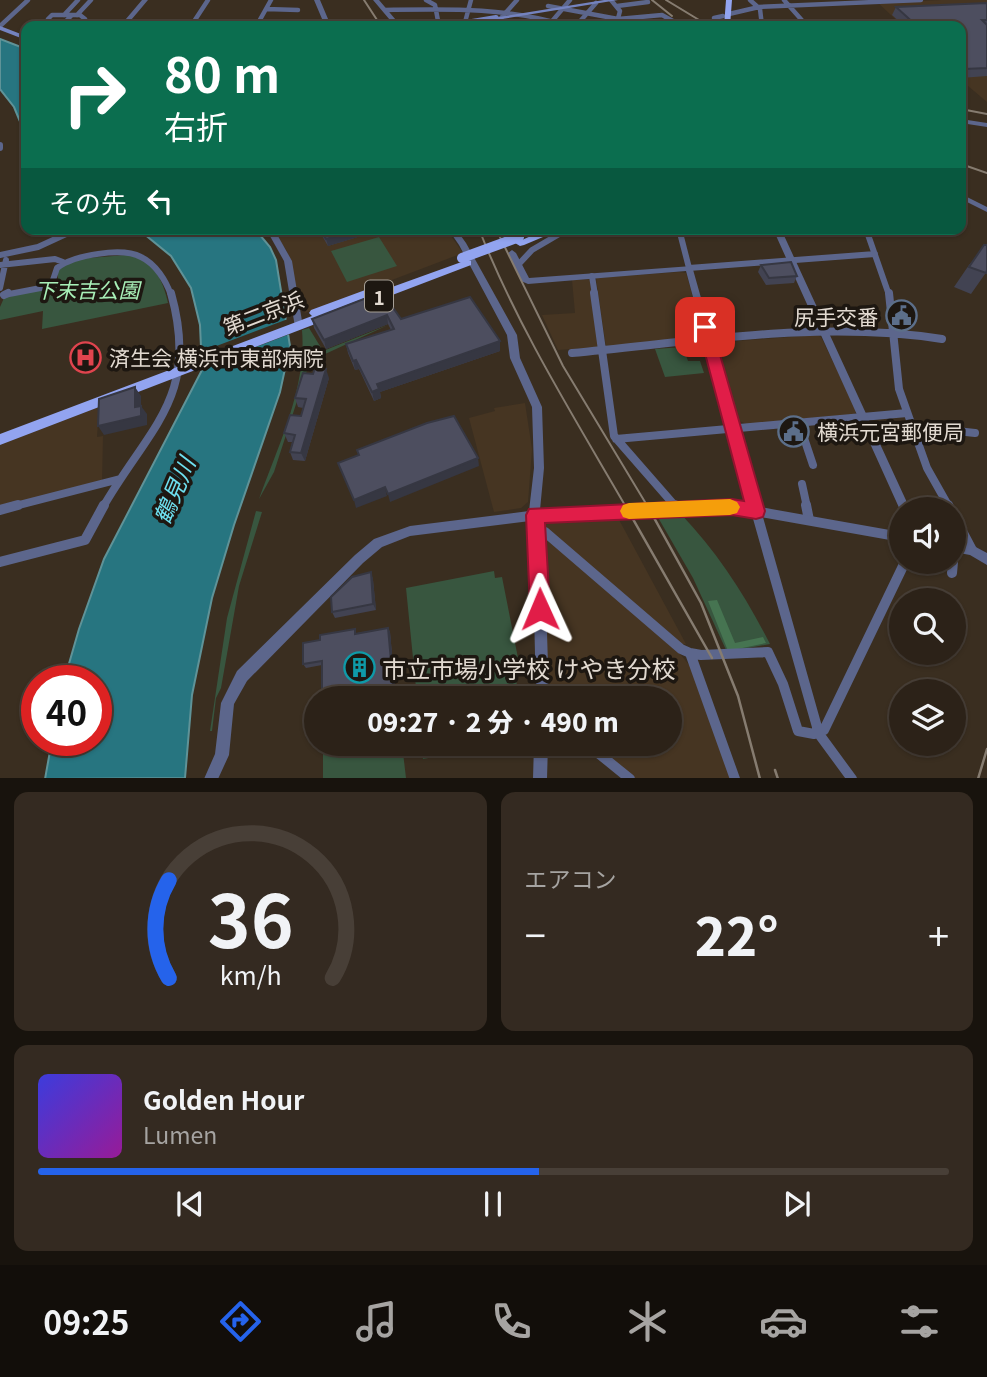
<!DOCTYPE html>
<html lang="ja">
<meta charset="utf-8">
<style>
body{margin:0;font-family:Georgia,"Noto Sans JP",serif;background:#342a21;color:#f1f3f6;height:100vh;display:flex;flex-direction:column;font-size:26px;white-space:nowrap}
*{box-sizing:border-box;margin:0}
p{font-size:23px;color:#a6a4a2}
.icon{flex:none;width:38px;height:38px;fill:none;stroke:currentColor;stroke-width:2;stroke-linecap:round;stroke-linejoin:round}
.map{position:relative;height:778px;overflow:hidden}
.sheet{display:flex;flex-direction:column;gap:14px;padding:14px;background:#18130d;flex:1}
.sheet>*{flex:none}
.banner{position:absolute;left:21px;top:21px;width:945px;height:214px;border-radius:14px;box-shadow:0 2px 5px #0004,0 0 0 2px #483f37;background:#0b6e4f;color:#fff;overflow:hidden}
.buttons{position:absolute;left:889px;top:497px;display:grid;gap:14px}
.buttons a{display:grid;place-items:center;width:77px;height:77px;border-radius:50%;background:#2c2218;box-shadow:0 2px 5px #0004,0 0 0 2px #483f37;font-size:35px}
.speed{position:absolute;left:21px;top:665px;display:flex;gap:14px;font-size:35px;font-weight:700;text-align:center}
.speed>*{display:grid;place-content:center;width:91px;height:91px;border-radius:50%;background:#2c2218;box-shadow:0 2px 5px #0004,0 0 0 2px #483f37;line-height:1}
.speed .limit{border:10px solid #d22;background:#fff;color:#111}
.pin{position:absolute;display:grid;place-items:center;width:60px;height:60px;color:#fff;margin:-30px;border-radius:14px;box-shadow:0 4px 10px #0006}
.me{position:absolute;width:77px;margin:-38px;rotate:359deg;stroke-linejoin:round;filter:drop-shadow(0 0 5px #0008)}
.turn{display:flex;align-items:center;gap:24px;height:147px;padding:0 28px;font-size:32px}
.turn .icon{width:91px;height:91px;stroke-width:2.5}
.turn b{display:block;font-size:49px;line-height:60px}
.then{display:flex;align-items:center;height:66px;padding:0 28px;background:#0003;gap:14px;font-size:26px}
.big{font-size:52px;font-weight:800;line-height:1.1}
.sheet .card{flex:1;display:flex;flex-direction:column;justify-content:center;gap:10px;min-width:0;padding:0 24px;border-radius:14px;background:#342a21}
.sheet .dial{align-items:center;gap:0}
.dial svg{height:182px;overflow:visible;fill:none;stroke:#483f37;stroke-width:7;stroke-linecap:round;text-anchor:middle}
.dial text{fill:#f1f3f6;stroke:none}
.song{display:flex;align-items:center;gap:21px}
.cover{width:84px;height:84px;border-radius:10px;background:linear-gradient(135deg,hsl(240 70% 55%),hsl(300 70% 35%))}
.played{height:7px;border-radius:4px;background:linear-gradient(90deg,#2563eb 55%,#483f37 55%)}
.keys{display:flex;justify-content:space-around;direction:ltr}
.heat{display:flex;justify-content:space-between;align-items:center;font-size:38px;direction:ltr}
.sheet .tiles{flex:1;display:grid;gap:14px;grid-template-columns:1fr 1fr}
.card:last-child{grid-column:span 2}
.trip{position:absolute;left:304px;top:686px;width:378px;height:70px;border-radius:35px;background:#2c2218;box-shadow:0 2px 5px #0004,0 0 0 2px #483f37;font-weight:800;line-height:70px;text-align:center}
.dock{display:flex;height:112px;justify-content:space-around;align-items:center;background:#120e0a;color:#a6a4a2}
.dock .icon{width:49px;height:49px}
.dock .current{color:#2563eb}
.dock b{font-size:32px;color:#f1f3f6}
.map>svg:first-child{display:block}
.built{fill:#463522}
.green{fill:#38563f}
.forest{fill:#467451}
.water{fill:#277580;stroke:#5f9398;stroke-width:2}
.pier{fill:#3a2e20}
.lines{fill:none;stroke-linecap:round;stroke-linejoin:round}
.minor-far3{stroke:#5c668c;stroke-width:4.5}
.minor-far2{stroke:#5c668c;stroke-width:6}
.minor-far1{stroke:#5c668c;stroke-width:8}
.minor{stroke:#5c668c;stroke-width:10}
.tertiary{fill:#5c668c;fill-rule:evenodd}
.secondary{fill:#7483bf;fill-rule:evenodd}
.trunk{fill:#92a4f0;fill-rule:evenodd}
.rail-far1{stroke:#867c70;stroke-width:2}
.rail{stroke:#867c70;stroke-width:2.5}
.secondary-bridge{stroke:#7483bf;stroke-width:6}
.trunk-bridge{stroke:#92a4f0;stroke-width:10}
.wall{fill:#424352}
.shaded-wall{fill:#363742}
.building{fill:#4d4e5f;stroke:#363742;stroke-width:2}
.route{fill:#e11d48;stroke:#92132f;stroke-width:2}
.slow{fill:#f59e0b}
.labels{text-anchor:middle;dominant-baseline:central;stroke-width:7;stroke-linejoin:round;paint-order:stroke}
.shield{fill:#1d1711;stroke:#a7a097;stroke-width:2}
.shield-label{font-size:19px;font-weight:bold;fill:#e2dad1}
.park-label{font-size:21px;font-style:italic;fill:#a8f0b8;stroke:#1d1711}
.street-label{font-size:21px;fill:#e2dad1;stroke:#1d1711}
.poi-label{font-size:21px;fill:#e2dad1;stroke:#1d1711;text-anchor:start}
.water-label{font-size:23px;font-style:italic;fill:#6ee0f0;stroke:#1d1711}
.near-poi-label{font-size:24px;fill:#e2dad1;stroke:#1d1711;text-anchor:start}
</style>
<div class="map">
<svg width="987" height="779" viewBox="0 0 987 779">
<rect width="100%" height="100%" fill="#3a2e20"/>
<path class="built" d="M941 0H987V102L961 80V26H903L878 3Z
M272 229H446L463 253 305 313 301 309 287 251Z
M679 272 686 273 705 339 606 347 596 278Z
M591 279 600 347 558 350 542 315 575 313 572 280Z
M817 335 821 337 857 411 854 414 747 424 736 420 712 343Z
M525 403 532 449 528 502 521 508 494 512 469 418 495 411 494 408Z
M99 407 97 437 103 436 102 482 0 507V445Z
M617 516 686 644H680L543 527 542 519Z
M543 538 550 540 680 654 690 666 732 778H635L593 744H670V698H548Z"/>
<path class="green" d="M379 237 397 266 347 282 331 251Z
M126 255C152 258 163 279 168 303L42 329 43 311 0 320V307L4 298 52 286 58 281V269L76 259Z
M388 325 310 361 274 472 259 499C278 446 307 387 302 330L309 328 323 351Z
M683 347 688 361H700L704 373 665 377 655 349Z
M256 511 262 512 239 586 221 688 216 698 212 731H210L227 618Z
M680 513C718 553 745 595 770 644L727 652 693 578 656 514Z
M494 571 495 578 502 577 518 658 513 661 519 698H417L406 588Z
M323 744H402L406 778H323Z
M421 744H505L423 759Z"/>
<path class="forest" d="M717 600 735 643 763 637 766 643 728 651 708 601Z"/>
<path class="water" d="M0 39 26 49V136L14 107 0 89Z
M138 229H255L270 247 276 260 290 346 280 392 234 525 212 598 192 695 185 778 45 779 52 740H96V681H64L79 629 104 559 202 370 200 325 191 288 171 256Z"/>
<path class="pier" d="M288 319 290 334 199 369 198 353Z"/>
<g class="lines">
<path class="minor-far3" d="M426 0 435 5 439 26
M611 0 620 11 616 26
M750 0 760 9 762 26
M784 0 807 26
M548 6 618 19 662 15 682 26
M617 6 648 2
M266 9 298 10
M385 10C447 9 508 7 568 26
M729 14 759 7 921 0
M52 15H72L65 22H52L48 19Z
M64 15 78 0
M72 15H80L85 19 82 22 98 26
M77 15 91 0
M714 18 723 16
M127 22H194
M259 22H327
M401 23 404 26
M257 25 271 0
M0 26 28 0
M191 26 208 0
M436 26 453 23
M464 26 471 0
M494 26 517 0
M548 26 570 0
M576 26 596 3"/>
<path class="minor-far2" d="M0 145V148
M679 229 689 268 875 254
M866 229 889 295
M0 255 38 247 77 229
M0 265 55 259 63 262
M518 265 532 250 561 233V229
M592 276 595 295
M0 288 6 260
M4 295 51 286 57 268C74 255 122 247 141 257 156 264 166 281 171 295"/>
<path class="minor-far1" d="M594 293 614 436 676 507
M889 293 899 389 927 468 949 507
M4 295 8 293
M572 353C694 342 820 320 942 339
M799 423 813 465
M910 426 975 433
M616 439 907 413
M802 484 807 507
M11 507 120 479
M103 507C150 426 200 397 171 293"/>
<path class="minor" d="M675 505 676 509
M806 505 809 520
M948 505 950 509
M0 510 18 505
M756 511 819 734 852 779
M954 516 972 550
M537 531 545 532 681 649 690 653 735 779
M0 562 85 540 104 505
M952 573 953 562
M690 653 701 655 768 652 783 684 798 731 814 734 824 730 905 562
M587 744 630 779"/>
<path class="tertiary" d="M142 0H148L126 26H120Z
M314 0H320L331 26H325Z
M373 0H379L401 26H395Z
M961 119 987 123V127L961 123Z
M961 194 987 207V212L961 199Z
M266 229H274L292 261 303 327 302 329H296L295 327 284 261Z
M448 229H456L466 243 517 335 520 358 542 407 544 468 540 510 732 502 749 505 686 271 528 284 521 281 508 253 512 250 516 253 529 278 692 266 760 507 901 532V542L732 512 541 519 545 567 549 698H536L533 567 530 521 410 536 382 547 363 563 247 681 234 704 229 755 218 779H204L215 754 221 703 237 671 355 555 374 539 410 526 529 511 534 468 532 407 510 358 507 335 459 245Z
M497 229H505L508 235 507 237H501Z
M773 229H781L910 509H901V512Z
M954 542 972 545 987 553V565L970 555 954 552Z
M534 744H548L547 779H533Z"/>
<path class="secondary" d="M604 0H618L496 20 493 18Z
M0 26 26 36V40L0 30Z"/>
<path class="trunk" d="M726 0H732L730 26H724Z
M547 229H562L524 245 520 246 515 243Z
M467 260 471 261V265L374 302H366L365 298 329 312 333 315 331 318 0 445V434L312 316 309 313 311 310 376 286 380 287 381 291Z"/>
<path class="rail-far1" d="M364 0 381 26
M652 0 672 16
M666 0 709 26
M961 109 987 114
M961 164 987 173
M479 229C517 326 574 417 626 507
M496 229 563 366 648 507"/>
<path class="rail" d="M625 505 712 658
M647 505 701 603 738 696 760 779
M775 770 778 779
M978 779 987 749"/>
<path class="secondary-bridge" d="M448 26 496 18"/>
<path class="trunk-bridge" d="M462 258 519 237"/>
</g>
<path class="wall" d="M987 3V76L961 78V26H904L892 15 896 7Z
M318 229H384L328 246Z
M987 245V274H985L971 294 954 287 969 265Z
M761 265 797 276 794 283 766 285 758 272Z
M382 292 401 319 500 351 380 392 381 398 374 401 359 369 355 370 348 353 346 344 391 330 388 324 326 349 314 328 312 319Z
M329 378 305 461 293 460 290 452 292 442H288L284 433 301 416 303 408 298 407 295 398Z
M371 572 373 580 376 610 335 618 332 612Z
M388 628 390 632 396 698H322V665L306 668 303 664 357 633Z"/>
<path class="shaded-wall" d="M360 229H384L328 246 326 239Z
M387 315 388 324 326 349 324 340Z
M500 341V351L380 392 381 398 374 401 372 392 377 384Z
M356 360 359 369 355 370 353 361Z
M326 369 329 378 305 461 301 453Z
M135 387 141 396V411V406L147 414V425L104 435 98 426 135 407Z
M478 458 479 466 390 502 388 494Z
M385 487 387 496 356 508 354 500Z
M371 572 373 580 376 610 373 604Z
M388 628 390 632 396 698 394 694Z"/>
<path class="building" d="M987 3V20H982L987 25V68L964 69 961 67V26H917L896 7Z
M321 229H360L326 239Z
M984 245H987V270L986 273 969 267Z
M791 262 797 276 769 278 761 265Z
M382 292 401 319 470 297 500 341 377 384 379 389 372 392 356 360 353 361 346 344 394 329 387 315 324 340 312 319Z
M315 368 326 369 301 453 290 452 295 435 284 433 290 415 301 416 306 399 295 398 303 373 313 374Z
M135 387V407L141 406V416L98 426 99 399Z
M454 416 478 458 388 494 385 487 354 500 338 463 359 455 357 450 427 423Z
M371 572 373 604 332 612 331 597 352 577Z
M388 628 394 694 369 698H322V661L303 664V643L320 640V635L355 629V634Z"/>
<path class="route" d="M705 322 712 327 765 511 763 517 756 519 732 515 545 523 550 609 547 616 540 619 533 616 530 609 526 515 529 509 732 499 744 501 698 327Z"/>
<path class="slow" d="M730 499 737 502 740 507 737 513 730 515 629 519 623 517 620 511 623 505 629 503Z"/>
<defs>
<symbol id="civic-ring" viewBox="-11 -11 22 22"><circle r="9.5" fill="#1d1711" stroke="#5c6f8a" stroke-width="1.5"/><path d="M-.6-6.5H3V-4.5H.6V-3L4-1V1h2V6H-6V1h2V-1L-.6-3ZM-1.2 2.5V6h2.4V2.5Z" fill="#5c6f8a"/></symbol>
<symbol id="hospital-ring" viewBox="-11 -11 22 22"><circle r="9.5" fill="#1d1711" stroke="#e0444e" stroke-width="1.5"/><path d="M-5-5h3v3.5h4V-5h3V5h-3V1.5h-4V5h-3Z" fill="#e0444e"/></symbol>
<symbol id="building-ring" viewBox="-11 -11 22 22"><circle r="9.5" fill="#1d1711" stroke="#0f9aa8" stroke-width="1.5"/><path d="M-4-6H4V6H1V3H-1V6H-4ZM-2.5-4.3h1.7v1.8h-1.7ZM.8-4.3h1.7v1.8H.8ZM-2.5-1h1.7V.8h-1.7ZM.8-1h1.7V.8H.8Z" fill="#0f9aa8"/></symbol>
</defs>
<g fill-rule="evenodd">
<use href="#civic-ring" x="884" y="298" width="35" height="35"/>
<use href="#hospital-ring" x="68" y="340" width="35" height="35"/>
<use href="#civic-ring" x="776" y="414" width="35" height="35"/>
<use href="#building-ring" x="342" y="650" width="35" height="35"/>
</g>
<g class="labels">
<rect class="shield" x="365" y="280.5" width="28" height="31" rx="5"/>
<g class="shield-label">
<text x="379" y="296">1</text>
</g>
<g class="park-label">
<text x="87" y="289">下末吉公園</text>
</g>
<g class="street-label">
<text transform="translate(263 312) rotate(-21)">第二京浜</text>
</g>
<g class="poi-label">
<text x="878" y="316" text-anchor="end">尻手交番</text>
<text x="109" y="357">済生会 横浜市東部病院</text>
<text x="817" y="431">横浜元宮郵便局</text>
</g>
<g class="water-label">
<text transform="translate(173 490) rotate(-67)">鶴見川</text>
</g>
<g class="near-poi-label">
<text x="382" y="667">市立市場小学校 けやき分校</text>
</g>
</g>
</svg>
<div class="buttons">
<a><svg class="icon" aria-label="sound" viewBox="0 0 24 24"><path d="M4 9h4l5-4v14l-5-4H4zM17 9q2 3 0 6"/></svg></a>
<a><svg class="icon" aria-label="search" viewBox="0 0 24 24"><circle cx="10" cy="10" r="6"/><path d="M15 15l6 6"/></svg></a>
<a><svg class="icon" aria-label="layers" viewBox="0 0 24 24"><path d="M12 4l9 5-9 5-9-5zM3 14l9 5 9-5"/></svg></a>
</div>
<div class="speed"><div class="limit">40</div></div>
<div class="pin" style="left:705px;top:327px;background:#d93025"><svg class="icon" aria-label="arrive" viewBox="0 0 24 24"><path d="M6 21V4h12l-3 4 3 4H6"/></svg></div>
<svg class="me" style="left:540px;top:609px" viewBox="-20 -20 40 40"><path d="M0-17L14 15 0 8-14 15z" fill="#e11d48" stroke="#fff" stroke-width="4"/></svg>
<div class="trip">09:27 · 2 分 · 490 m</div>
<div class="banner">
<div class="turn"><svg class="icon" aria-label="right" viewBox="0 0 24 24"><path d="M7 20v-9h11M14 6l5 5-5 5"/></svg><div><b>80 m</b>右折</div></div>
<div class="then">その先<svg class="icon" aria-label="left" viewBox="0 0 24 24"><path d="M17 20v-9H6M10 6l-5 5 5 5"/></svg></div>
</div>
</div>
<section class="sheet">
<div class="tiles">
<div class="card dial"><svg viewBox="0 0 100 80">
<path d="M14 69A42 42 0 1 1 86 69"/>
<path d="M14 69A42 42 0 0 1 14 26" stroke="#2563eb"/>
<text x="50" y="56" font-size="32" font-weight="700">36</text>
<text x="50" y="72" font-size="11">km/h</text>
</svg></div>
<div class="card"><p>エアコン</p>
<div class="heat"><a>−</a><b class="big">22°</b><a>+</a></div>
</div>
<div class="card">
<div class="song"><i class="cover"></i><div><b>Golden Hour</b><p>Lumen</p></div></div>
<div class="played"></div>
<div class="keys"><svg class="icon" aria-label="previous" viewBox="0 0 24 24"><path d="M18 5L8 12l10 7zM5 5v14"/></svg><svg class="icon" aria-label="pause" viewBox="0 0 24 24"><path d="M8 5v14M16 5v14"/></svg><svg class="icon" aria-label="next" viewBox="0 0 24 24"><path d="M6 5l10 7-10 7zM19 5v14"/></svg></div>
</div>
</div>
</section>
<nav class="dock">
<b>09:25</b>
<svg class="icon current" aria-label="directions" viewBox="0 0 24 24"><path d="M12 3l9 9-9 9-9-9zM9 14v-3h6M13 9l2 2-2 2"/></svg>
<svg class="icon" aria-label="music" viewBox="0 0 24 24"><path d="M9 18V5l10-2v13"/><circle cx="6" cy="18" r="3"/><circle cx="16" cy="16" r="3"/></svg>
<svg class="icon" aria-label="phone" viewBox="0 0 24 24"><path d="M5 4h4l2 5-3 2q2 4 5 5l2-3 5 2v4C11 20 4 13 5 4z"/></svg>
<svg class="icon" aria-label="climate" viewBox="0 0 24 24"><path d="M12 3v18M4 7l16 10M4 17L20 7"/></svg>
<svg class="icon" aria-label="car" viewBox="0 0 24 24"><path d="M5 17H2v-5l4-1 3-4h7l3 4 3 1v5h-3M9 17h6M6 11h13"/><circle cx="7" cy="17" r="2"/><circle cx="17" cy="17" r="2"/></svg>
<svg class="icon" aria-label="filters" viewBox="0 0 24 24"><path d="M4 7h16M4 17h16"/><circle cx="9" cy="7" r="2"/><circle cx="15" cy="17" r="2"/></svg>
</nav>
